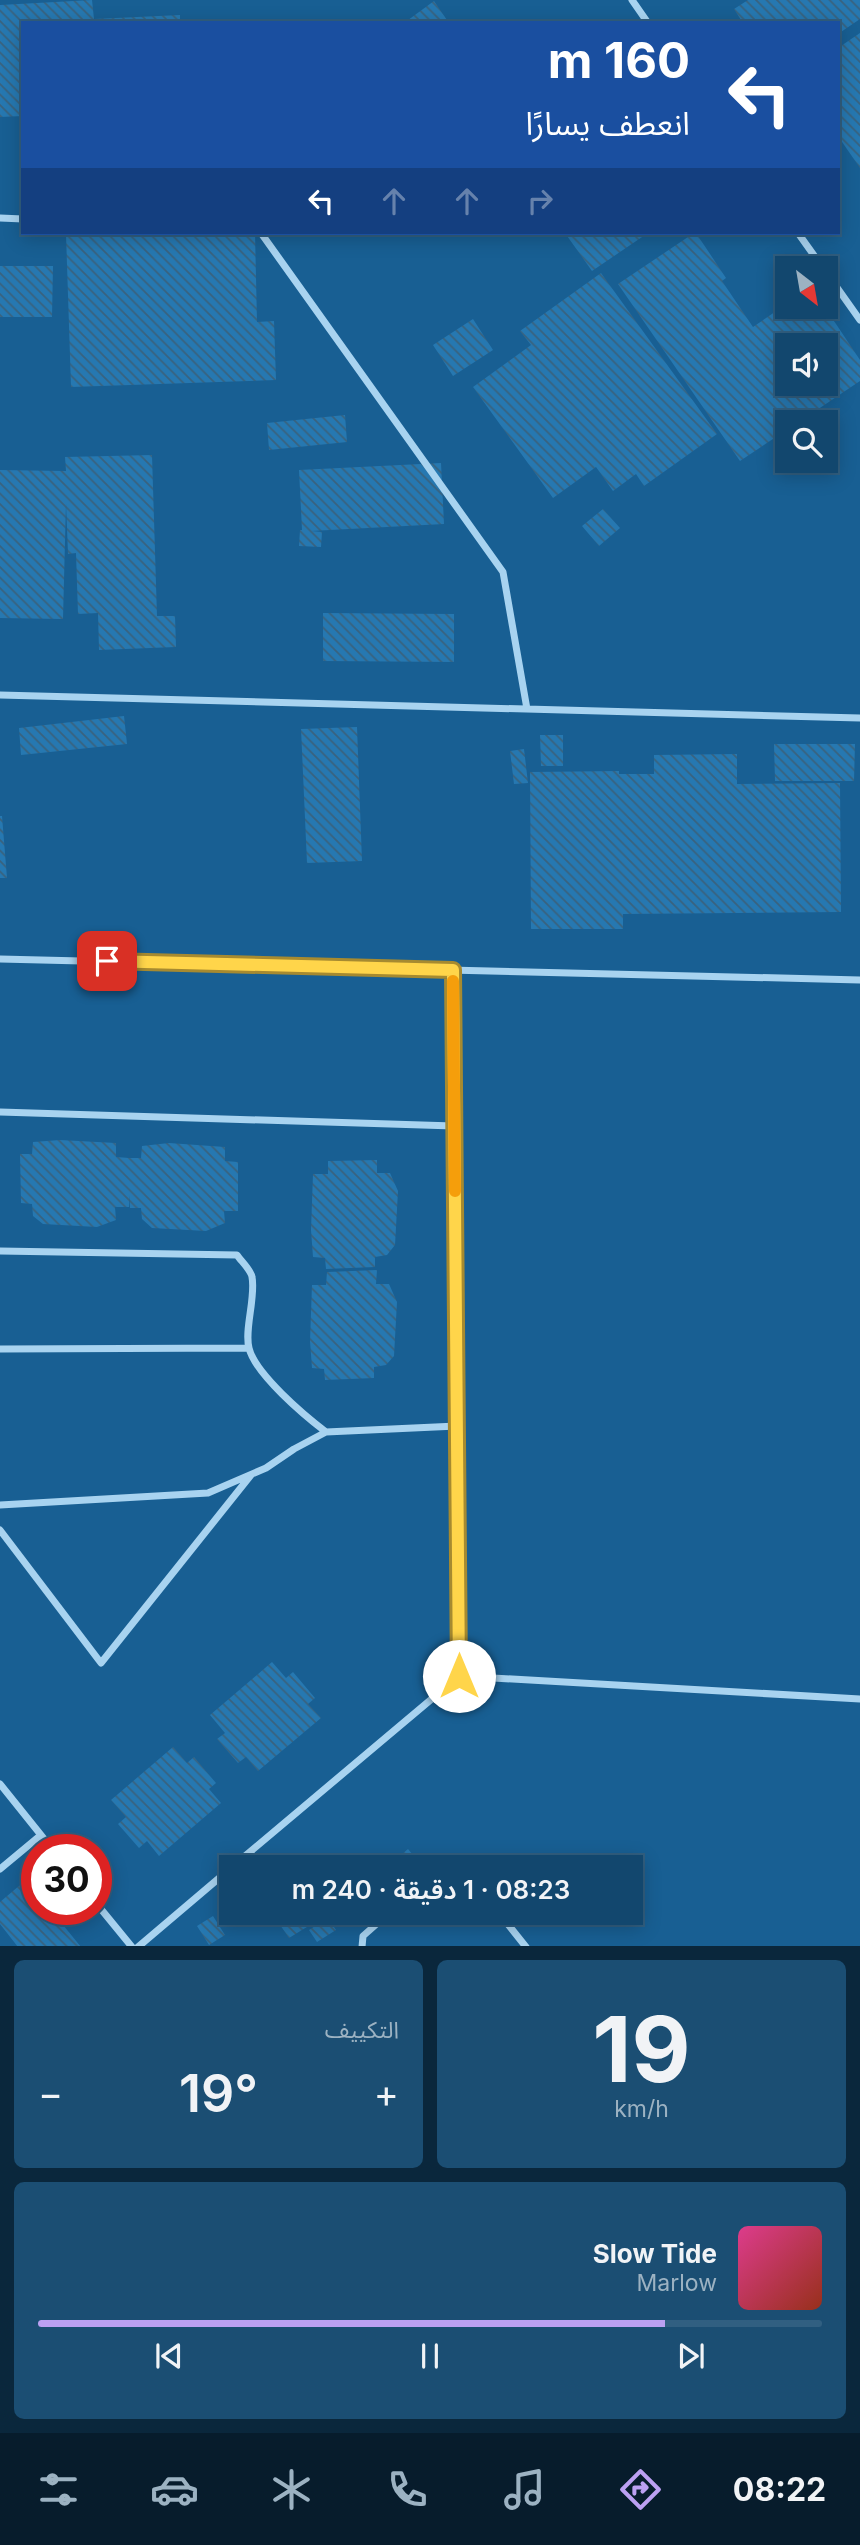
<!DOCTYPE html>
<html lang="ar">
<meta charset="utf-8">
<style>
body{margin:0;font-family:Inter,"Noto Sans Arabic",sans-serif;background:#1b4e73;color:#f1f3f6;direction:rtl;height:100vh;display:flex;flex-direction:column;font-size:26px;white-space:nowrap}
*{box-sizing:border-box;margin:0}
p{font-size:23px;color:#9cb2c2}
.icon{flex:none;width:38px;height:38px;fill:none;stroke:currentColor;stroke-width:2;stroke-linecap:round;stroke-linejoin:round}
.map{position:relative;height:1946px;overflow:hidden;direction:ltr}
.details{display:flex;flex-direction:column;gap:14px;padding:14px;background:#0a273c;flex:1}
.details>*{flex:none}
.hud{position:absolute;left:21px;top:21px;width:819px;height:214px;border-radius:0px;box-shadow:0 4px 18px #0003,0 0 0 2px #315f81;direction:rtl;background:#1a4fa0;color:#fff;overflow:hidden}
.needle{width:46px;rotate:149deg}
.buttons{position:absolute;left:775px;top:256px;display:grid;gap:14px}
.buttons a{display:grid;place-items:center;width:63px;height:63px;border-radius:0px;background:#12476e;box-shadow:0 4px 18px #0003,0 0 0 2px #315f81;font-size:35px}
.speed{position:absolute;left:21px;top:1834px;display:flex;gap:14px;font-size:35px;font-weight:700;text-align:center}
.speed>*{display:grid;place-content:center;width:91px;height:91px;border-radius:50%;background:#12476e;box-shadow:0 4px 18px #0003,0 0 0 2px #315f81;line-height:1}
.speed .limit{border:10px solid #d22;background:#fff;color:#111}
.pin{position:absolute;display:grid;place-items:center;width:60px;height:60px;color:#fff;margin:-30px;border-radius:14px;box-shadow:0 4px 10px #0006}
.me{position:absolute;width:77px;margin:-38px;rotate:0deg;stroke-linejoin:round;filter:drop-shadow(0 0 5px #0008)}
.turn{display:flex;align-items:center;gap:24px;height:147px;padding:0 35px;font-size:32px}
.turn .icon{width:91px;height:91px;stroke-width:2.5}
.turn b{display:block;font-size:49px;line-height:60px}
.lanes{display:flex;align-items:center;height:66px;padding:0 35px;background:#0003;justify-content:center;gap:35px;direction:ltr}
.lanes .off{opacity:.35}
.big{font-size:52px;font-weight:600;line-height:1.1}
.details .widget{flex:1;display:flex;flex-direction:column;justify-content:center;gap:10px;min-width:0;padding:0 24px;border-radius:10px;background:#1b4e73}
.details .dial{align-items:center;gap:0}
.dial b{font-size:91px;line-height:1}
.song{display:flex;align-items:center;gap:21px}
.cover{width:84px;height:84px;border-radius:10px;background:linear-gradient(135deg,hsl(330 70% 55%),hsl(10 70% 35%))}
.played{height:7px;border-radius:4px;background:linear-gradient(90deg,#bca0f2 80%,#315f81 80%)}
.keys{display:flex;justify-content:space-around;direction:ltr}
.heat{display:flex;justify-content:space-between;align-items:center;font-size:38px;direction:ltr}
.details .tiles{flex:1;display:grid;gap:14px;grid-template-columns:1fr 1fr}
.widget:last-child{grid-column:span 2}
.trip{position:absolute;left:219px;top:1855px;width:424px;height:70px;border-radius:0px;background:#12476e;box-shadow:0 4px 18px #0003,0 0 0 2px #315f81;font-weight:600;line-height:70px;text-align:center;direction:rtl}
.tabs{display:flex;height:112px;justify-content:space-around;align-items:center;background:#071c2c;color:#9cb2c2}
.tabs .icon{width:49px;height:49px}
.tabs .selected{color:#bca0f2}
.tabs b{font-size:32px;color:#f1f3f6}
.map>svg:first-child{display:block}
.building{fill:url(#building-back-hatch);fill-rule:evenodd}
.lines{fill:none;stroke-linecap:round;stroke-linejoin:round}
.street{stroke:#a8d3f0;stroke-width:7}
.route-casing{stroke:#a68a30;stroke-width:18}
.route{stroke:#ffd54a;stroke-width:12}
.slow{stroke:#f59e0b;stroke-width:12}
</style>
<div class="map">
<svg width="860" height="1947" viewBox="0 0 860 1947">
<defs>
<pattern id="building-back-hatch" width="6" height="6" patternUnits="userSpaceOnUse" patternTransform="scale(1.75)"><rect width="6" height="6" fill="#2678b1"/><path d="M-1 5l2 2M0 0l6 6M5-1l2 2" fill="none" stroke="#39627e"/></pattern>
</defs>
<rect width="100%" height="100%" fill="#185f93"/>
<path class="building" d="M92 0 94 19 180 15V23H23V116L0 117V5Z
M748 0H860V19L838 34V23H743L734 9Z
M434 1 449 23H404Z
M860 33V168L838 136V48Z
M255 233 257 322 274 321 276 380 71 387 66 234Z
M565 233H648L592 271Z
M694 233H696L726 278 722 281 753 327 788 303V306H824L860 360V381L799 422H788V429L740 461 618 284ZM788 345H826V383H788Z
M0 266H53L52 317H0Z
M601 273 717 434 644 486 636 474 613 491 596 467 553 498 473 387 531 345 520 331Z
M473 319 493 350 453 376 433 345Z
M345 415 347 442 269 450 267 423Z
M152 455 157 616H175L176 647 99 650 98 613 78 614 76 553 68 554 66 503 63 619 0 618V470L66 471 65 457Z
M441 463 444 524 311 531 322 532 321 547 299 546 300 530H302L299 470Z
M603 509 620 528 599 546 582 526Z
M323 613 454 614V662L323 661Z
M124 716 127 744 21 755 19 728Z
M357 727 362 861 307 863 301 729Z
M540 735H563V766H541Z
M774 744H855L854 781H775Z
M524 749 528 783 514 784 510 751Z
M737 754V784L840 783 841 912 623 914V929H531L530 772 619 771V774H654V755Z
M0 816H2L7 878H0Z
M60 1140 116 1143V1157L129 1158H141L142 1146 169 1143 225 1147V1161L238 1162V1211H224L225 1223 206 1231 152 1228 142 1219 141 1208H130L129 1195V1207H115L116 1220 97 1227 43 1224 33 1216 32 1204 21 1203 20 1154H32L33 1142Z
M377 1160V1173H390L398 1191 395 1245 387 1255 375 1257V1267L326 1269 325 1258 313 1257 311 1230 313 1174H328V1161Z
M377 1270 376 1284H389L397 1302 394 1356 386 1365 374 1367V1378L325 1380 324 1369 312 1368 310 1341 312 1285H326L327 1272Z
M272 1662 286 1678 293 1672 315 1698 308 1704 321 1718 258 1771 246 1757 238 1763 217 1739 225 1733 210 1715Z
M173 1747 187 1763 194 1757 216 1783 209 1789 221 1803 159 1856 147 1841 139 1848 118 1824 126 1817 111 1800Z
M408 1849 417 1860 409 1867H387Z
M510 1856 518 1867H495Z
M26 1880 37 1893V1909H50L81 1947H18L0 1924V1902Z
M272 1913H293L295 1915 299 1913H309L315 1922 289 1938Z
M213 1916 225 1935 209 1945 197 1926Z
M328 1918 336 1930 317 1942 309 1930Z"/>
<g class="lines">
<path class="street" d="M632 0 648 23
M0 218 23 219
M261 233 503 572 527 709
M798 233 823 268
M826 272 860 320
M0 695 860 718
M0 959 860 980
M0 1112 454 1126
M0 1251 237 1255C241 1261 251 1270 252 1277 256 1297 244 1330 249 1348 255 1374 305 1416 326 1432
M0 1349 249 1348
M0 1505 208 1493 266 1468 294 1449 326 1432 457 1426
M0 1530 101 1663 251 1475
M459 1676 860 1699
M0 1784 53 1850
M232 1867 459 1676 453 970
M441 1867 447 1862 465 1867
M0 1869 41 1835
M96 1903 132 1947
M499 1913 526 1947
M138 1947 231 1868
M362 1947 363 1936 389 1913"/>
</g>
<g class="lines">
<defs>
<path id="route" d="M107 961 453 970 459 1676"/>
</defs>
<use href="#route" class="route-casing"/>
<use href="#route" class="route"/>
<path class="slow" d="M453 981 455 1191"/>
</g>
</svg>
<div class="buttons">
<a><svg class="needle" viewBox="-14 -14 28 28"><path d="M0-13l5 13h-10z" fill="#e53935"/><path d="M0 13l5-13h-10z" fill="#9cb2c2"/></svg></a>
<a><svg class="icon" aria-label="sound" viewBox="0 0 24 24"><path d="M4 9h4l5-4v14l-5-4H4zM17 9q2 3 0 6"/></svg></a>
<a><svg class="icon" aria-label="search" viewBox="0 0 24 24"><circle cx="10" cy="10" r="6"/><path d="M15 15l6 6"/></svg></a>
</div>
<div class="speed"><div class="limit">30</div></div>
<div class="pin" style="left:107px;top:961px;background:#d93025"><svg class="icon" aria-label="arrive" viewBox="0 0 24 24"><path d="M6 21V4h12l-3 4 3 4H6"/></svg></div>
<svg class="me" style="left:459px;top:1676px" viewBox="-20 -20 40 40"><circle r="19" fill="#fff"/><path d="M0-13L10 11 0 6-10 11z" fill="#ffd54a"/></svg>
<div class="trip">08:23 · 1 دقيقة · 240 m</div>
<div class="hud">
<div class="turn"><svg class="icon" aria-label="left" viewBox="0 0 24 24"><path d="M17 20v-9H6M10 6l-5 5 5 5"/></svg><div><b>160 m</b>انعطف يسارًا</div></div>
<div class="lanes"><svg class="icon" aria-label="left" viewBox="0 0 24 24"><path d="M17 20v-9H6M10 6l-5 5 5 5"/></svg><svg class="icon off" aria-label="ahead" viewBox="0 0 24 24"><path d="M12 20V5M6 11l6-6 6 6"/></svg><svg class="icon off" aria-label="ahead" viewBox="0 0 24 24"><path d="M12 20V5M6 11l6-6 6 6"/></svg><svg class="icon off" aria-label="right" viewBox="0 0 24 24"><path d="M7 20v-9h11M14 6l5 5-5 5"/></svg></div>
</div>
</div>
<section class="details">
<div class="tiles">
<div class="widget dial"><b>19</b><p>km/h</p></div>
<div class="widget"><p>التكييف</p>
<div class="heat"><a>−</a><b class="big">19°</b><a>+</a></div>
</div>
<div class="widget">
<div class="song"><i class="cover"></i><div><b>Slow Tide</b><p>Marlow</p></div></div>
<div class="played"></div>
<div class="keys"><svg class="icon" aria-label="previous" viewBox="0 0 24 24"><path d="M18 5L8 12l10 7zM5 5v14"/></svg><svg class="icon" aria-label="pause" viewBox="0 0 24 24"><path d="M8 5v14M16 5v14"/></svg><svg class="icon" aria-label="next" viewBox="0 0 24 24"><path d="M6 5l10 7-10 7zM19 5v14"/></svg></div>
</div>
</div>
</section>
<nav class="tabs">
<b>08:22</b>
<svg class="icon selected" aria-label="directions" viewBox="0 0 24 24"><path d="M12 3l9 9-9 9-9-9zM9 14v-3h6M13 9l2 2-2 2"/></svg>
<svg class="icon" aria-label="music" viewBox="0 0 24 24"><path d="M9 18V5l10-2v13"/><circle cx="6" cy="18" r="3"/><circle cx="16" cy="16" r="3"/></svg>
<svg class="icon" aria-label="phone" viewBox="0 0 24 24"><path d="M5 4h4l2 5-3 2q2 4 5 5l2-3 5 2v4C11 20 4 13 5 4z"/></svg>
<svg class="icon" aria-label="climate" viewBox="0 0 24 24"><path d="M12 3v18M4 7l16 10M4 17L20 7"/></svg>
<svg class="icon" aria-label="car" viewBox="0 0 24 24"><path d="M5 17H2v-5l4-1 3-4h7l3 4 3 1v5h-3M9 17h6M6 11h13"/><circle cx="7" cy="17" r="2"/><circle cx="17" cy="17" r="2"/></svg>
<svg class="icon" aria-label="filters" viewBox="0 0 24 24"><path d="M4 7h16M4 17h16"/><circle cx="9" cy="7" r="2"/><circle cx="15" cy="17" r="2"/></svg>
</nav>
